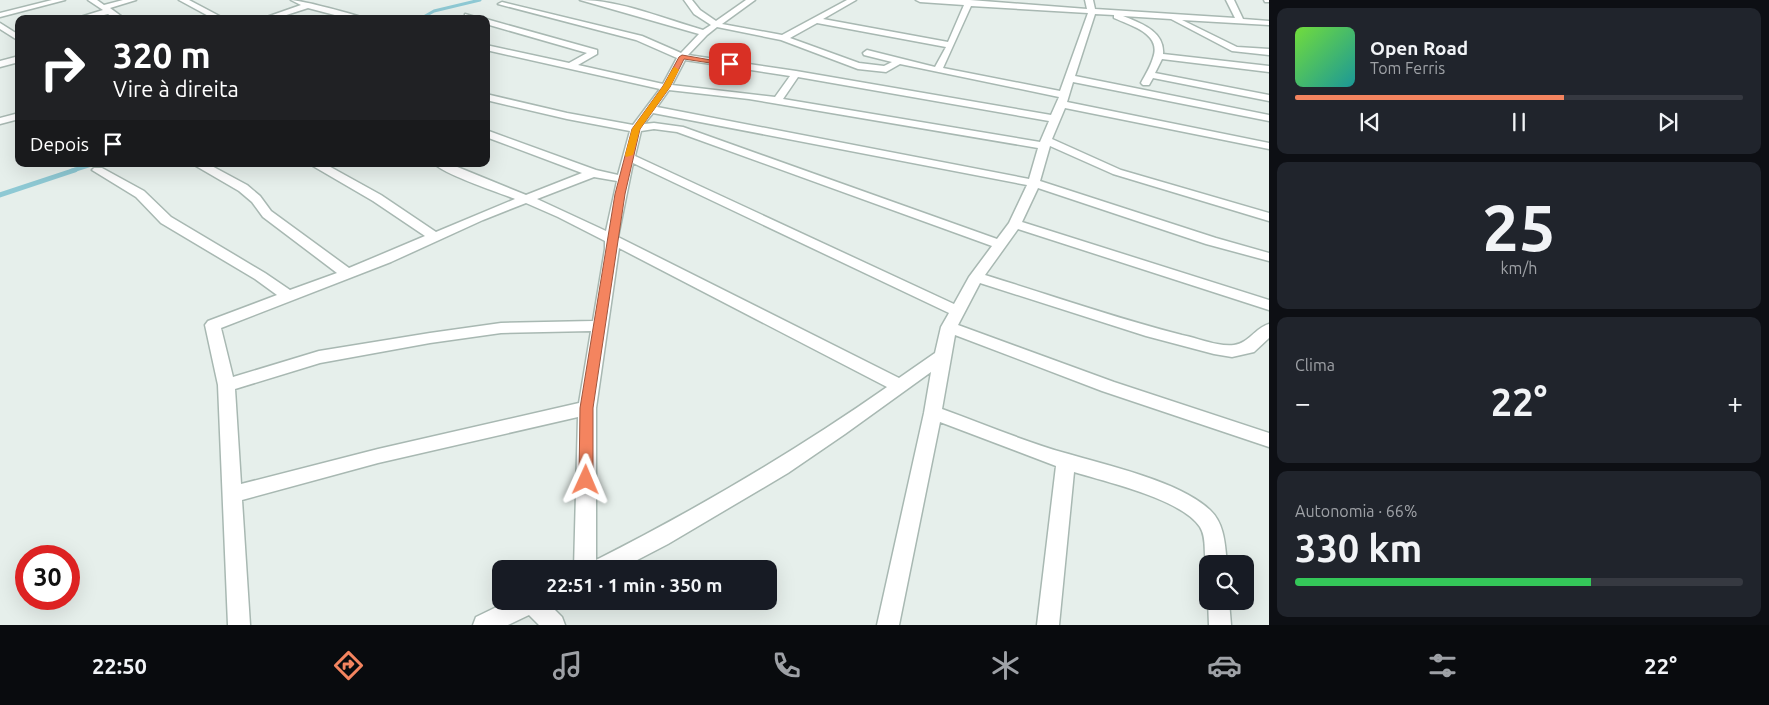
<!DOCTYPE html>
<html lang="pt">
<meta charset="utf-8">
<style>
body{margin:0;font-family:Ubuntu,sans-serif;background:#20242c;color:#f1f3f6;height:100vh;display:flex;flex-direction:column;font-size:19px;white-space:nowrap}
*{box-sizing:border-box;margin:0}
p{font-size:16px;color:#9ea1a6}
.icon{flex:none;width:28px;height:28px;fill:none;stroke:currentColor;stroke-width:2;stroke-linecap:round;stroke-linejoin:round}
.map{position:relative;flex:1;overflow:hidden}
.details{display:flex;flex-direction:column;gap:8px;padding:8px;background:#0d0f14;width:500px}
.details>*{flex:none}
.banner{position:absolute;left:15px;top:15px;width:475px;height:152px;border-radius:10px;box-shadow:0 5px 20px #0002;background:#202124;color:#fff;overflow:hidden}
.controls{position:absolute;left:1199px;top:555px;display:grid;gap:10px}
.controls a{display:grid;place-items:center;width:55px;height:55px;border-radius:10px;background:#171b24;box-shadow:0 5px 20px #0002;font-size:25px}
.speed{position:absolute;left:15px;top:545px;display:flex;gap:10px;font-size:25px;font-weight:700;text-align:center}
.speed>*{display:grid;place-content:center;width:65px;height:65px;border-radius:50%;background:#171b24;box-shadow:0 5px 20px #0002;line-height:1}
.speed .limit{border:8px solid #d22;background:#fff;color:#111}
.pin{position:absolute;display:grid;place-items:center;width:42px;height:42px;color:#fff;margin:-21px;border-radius:10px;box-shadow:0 2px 8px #0006}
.me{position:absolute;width:55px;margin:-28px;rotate:1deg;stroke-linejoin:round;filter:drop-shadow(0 0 4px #0008)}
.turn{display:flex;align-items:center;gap:18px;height:105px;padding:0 15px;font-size:22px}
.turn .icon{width:65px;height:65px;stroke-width:2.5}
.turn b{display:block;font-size:35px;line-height:42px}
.then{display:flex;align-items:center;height:48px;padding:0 15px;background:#0003;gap:10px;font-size:19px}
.big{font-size:38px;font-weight:600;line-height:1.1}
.details .widget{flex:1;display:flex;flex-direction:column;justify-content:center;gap:8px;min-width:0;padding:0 18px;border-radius:10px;background:#20242c}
.details .dial{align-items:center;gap:0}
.dial b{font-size:65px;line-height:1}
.song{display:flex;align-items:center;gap:15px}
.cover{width:60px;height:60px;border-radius:8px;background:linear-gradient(135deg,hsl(100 70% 55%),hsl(180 70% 35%))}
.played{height:5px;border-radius:2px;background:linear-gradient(90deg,#f4845f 60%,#363941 60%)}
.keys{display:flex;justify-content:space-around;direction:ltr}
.heat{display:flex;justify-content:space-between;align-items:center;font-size:28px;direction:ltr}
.charge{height:8px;border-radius:4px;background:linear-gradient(90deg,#34c759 66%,#363941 0)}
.trip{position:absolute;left:492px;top:560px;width:285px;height:50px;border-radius:10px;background:#171b24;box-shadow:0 5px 20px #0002;font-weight:600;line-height:50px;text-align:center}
.tab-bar{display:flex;height:80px;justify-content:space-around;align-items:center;background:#090b0e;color:#9ea1a6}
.tab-bar .icon{width:35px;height:35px}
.tab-bar .active{color:#f4845f}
.tab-bar b{font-size:22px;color:#f1f3f6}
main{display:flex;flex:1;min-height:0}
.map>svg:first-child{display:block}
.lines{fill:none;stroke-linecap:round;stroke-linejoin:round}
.stream-far2{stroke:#8ec9d4;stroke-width:3}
.stream-far1{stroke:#8ec9d4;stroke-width:4}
.stream{stroke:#8ec9d4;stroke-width:5}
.minor-casing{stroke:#a8b8b2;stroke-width:3}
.minor{fill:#fff;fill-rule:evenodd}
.route{fill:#f4845f;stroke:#9f563e}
.slow{fill:#f59e0b}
</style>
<main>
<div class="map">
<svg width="1269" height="625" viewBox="0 0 1269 625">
<rect width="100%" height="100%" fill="#e6efeb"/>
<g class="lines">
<path class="stream-far2" d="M420 19 434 11 480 0"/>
<path class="stream-far1" d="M71 171 93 164"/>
<path class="stream" d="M0 195 75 170"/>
<defs>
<path id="minor" d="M52 0H65L0 17V13Z
M88 0H97L104 5 123 0H136L110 8 125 19H115L108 14 88 19H74L103 10Z
M179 0H189L225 19H214Z
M291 0C300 0 358 15 365 19H350L308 8 274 19H261L301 5Z
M580 0C620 0 665 19 703 30L711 25 694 14 684 0H692L700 10 716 21 746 0H755L722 24 782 35 847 0H856L823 19 948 42 964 5 920 2 916 0H970L1087 9 1085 0H1093L1095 9 1235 18 1226 0H1234L1243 19 1269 21V25L1182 20 1237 47 1269 49V55L1232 51 1171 19 1123 16C1140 23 1165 31 1163 54L1269 66V72L1162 59 1155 73 1269 95V101L1153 78 1149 85H1143L1141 83C1145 75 1150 68 1153 58 1162 34 1132 26 1114 18V15L1095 14 1075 76 1269 115V121L1073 82 1067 102 1269 143V149L1065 108 1052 139 1121 170 1269 213V221L1113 174 1050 146 1040 181 1216 238 1269 253V261L1206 244 1038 188 1022 222 1269 300V310L1018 229 985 275C1050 295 1115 318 1182 335 1198 338 1218 347 1234 345 1249 343 1255 328 1269 324V338L1254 352 1232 357 1214 354 1146 336 980 283 958 325 1114 382 1269 433V447L1102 391 955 335 942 409C983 424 1023 441 1065 453 1106 465 1179 481 1210 510 1225 524 1225 546 1227 564H1208V569C1202 556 1208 540 1200 527 1182 499 1106 482 1074 472L1059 625H1037L1056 466 940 422 899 625H877L924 413 931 372 845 434 788 473 668 544 620 569H574L578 417 378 463 242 500 250 625H228L218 385 205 325 208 321 277 295 255 279 161 223 136 197 92 170 94 168H102L144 191 171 217 265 273 290 290 337 273 263 217 252 202 239 191 196 166 194 164H208L247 185 260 196 271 211 349 268 425 236 373 201 313 166 311 164H325L381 195 436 232 515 199C500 193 443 174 435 164H450L526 195 582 173 486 137V130L596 170 618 175 630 131 567 119 486 100V94L567 113 633 125 660 89 486 50V45L569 63 587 53 486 24V19L597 50V54L578 65 663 84 677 58 636 40 498 4 502 2 642 36 681 53 699 34ZM971 6 1088 13 1060 91 943 68ZM817 23 946 47 935 67 867 50 863 53 864 55 892 62 884 66 859 63 790 38ZM717 27 781 40 858 69 886 72 900 64 1059 97 1051 115 796 71 688 55 707 35ZM685 60 790 76 775 97 672 85ZM798 77 1049 121 1040 142 783 99ZM669 90 749 99 1038 148 1029 179 657 107ZM653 113 1027 185 1009 223 997 239 683 127 654 123 644 124ZM654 129 677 132 992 246 969 277 954 304 635 156 641 131ZM633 163 949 313 941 327 935 353 899 378 618 237ZM594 177 617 181 606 231 537 199ZM526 203 558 217 605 241V249L593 321 501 323 430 333 319 351 233 377 221 328 391 262 483 220ZM619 248 887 387C794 452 697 509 596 560V408ZM591 331 579 403 378 449 241 484 235 389 320 363 430 343 501 333Z
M1264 0H1269V2H1265Z
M465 14 482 19 465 18Z
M0 23 19 35V41L0 29Z
M19 56V62L0 67V61Z
M19 113V119L0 124V118Z
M1208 600 1229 601 1231 625H1209Z
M509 601H546L562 617 565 625H539L529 615 508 625H473L476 617Z"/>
</defs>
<use href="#minor" class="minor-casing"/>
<use href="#minor" class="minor"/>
</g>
<path class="route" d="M682 55 734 64 730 66 684 59 670 87 640 129 625 194 593 408V480L591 484 586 486 581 484 579 480 580 408 615 194 632 129 663 86 679 57Z"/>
<path class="slow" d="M675 67 679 70 670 87 640 129 633 155 626 157 625 155 632 129 663 86 673 68Z"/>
</svg>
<div class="controls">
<a><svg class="icon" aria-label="search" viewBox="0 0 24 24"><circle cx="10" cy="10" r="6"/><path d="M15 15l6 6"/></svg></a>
</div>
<div class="speed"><div class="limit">30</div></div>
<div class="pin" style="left:730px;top:64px;background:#d93025"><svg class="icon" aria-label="arrive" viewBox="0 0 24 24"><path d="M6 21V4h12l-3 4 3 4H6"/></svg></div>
<svg class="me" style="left:586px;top:480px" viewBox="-20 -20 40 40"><path d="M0-17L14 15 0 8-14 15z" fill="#f4845f" stroke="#fff" stroke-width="4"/></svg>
<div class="trip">22:51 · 1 min · 350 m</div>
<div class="banner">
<div class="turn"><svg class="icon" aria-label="right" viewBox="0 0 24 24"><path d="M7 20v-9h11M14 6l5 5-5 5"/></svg><div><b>320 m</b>Vire à direita</div></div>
<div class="then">Depois<svg class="icon" aria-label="arrive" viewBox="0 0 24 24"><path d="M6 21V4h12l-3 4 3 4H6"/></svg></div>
</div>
</div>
<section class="details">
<div class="widget">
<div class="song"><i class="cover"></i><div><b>Open Road</b><p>Tom Ferris</p></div></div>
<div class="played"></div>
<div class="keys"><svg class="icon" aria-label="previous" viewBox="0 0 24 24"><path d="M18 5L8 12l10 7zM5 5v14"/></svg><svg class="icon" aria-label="pause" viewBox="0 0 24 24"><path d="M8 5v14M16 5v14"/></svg><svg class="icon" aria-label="next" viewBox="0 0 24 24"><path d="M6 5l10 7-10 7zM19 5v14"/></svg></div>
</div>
<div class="widget dial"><b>25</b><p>km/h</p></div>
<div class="widget"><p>Clima</p>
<div class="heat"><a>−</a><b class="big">22°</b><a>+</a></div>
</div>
<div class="widget"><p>Autonomia · 66%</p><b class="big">330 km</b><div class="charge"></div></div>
</section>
</main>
<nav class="tab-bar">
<b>22:50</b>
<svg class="icon active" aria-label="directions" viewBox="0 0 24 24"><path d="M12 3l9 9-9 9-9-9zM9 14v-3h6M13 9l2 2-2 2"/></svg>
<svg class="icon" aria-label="music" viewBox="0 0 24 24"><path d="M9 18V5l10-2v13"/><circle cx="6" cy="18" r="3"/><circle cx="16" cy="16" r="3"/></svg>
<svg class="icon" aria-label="phone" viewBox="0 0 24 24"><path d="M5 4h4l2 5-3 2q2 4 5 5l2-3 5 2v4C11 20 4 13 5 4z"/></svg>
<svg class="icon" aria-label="climate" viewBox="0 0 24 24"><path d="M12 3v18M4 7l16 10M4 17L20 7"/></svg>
<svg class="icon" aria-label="car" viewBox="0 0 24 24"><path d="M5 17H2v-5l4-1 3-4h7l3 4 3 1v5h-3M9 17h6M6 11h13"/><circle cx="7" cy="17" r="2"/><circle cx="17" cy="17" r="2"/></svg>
<svg class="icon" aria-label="filters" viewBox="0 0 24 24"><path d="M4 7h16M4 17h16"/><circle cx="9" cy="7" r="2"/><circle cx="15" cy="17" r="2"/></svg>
<b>22°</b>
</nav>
